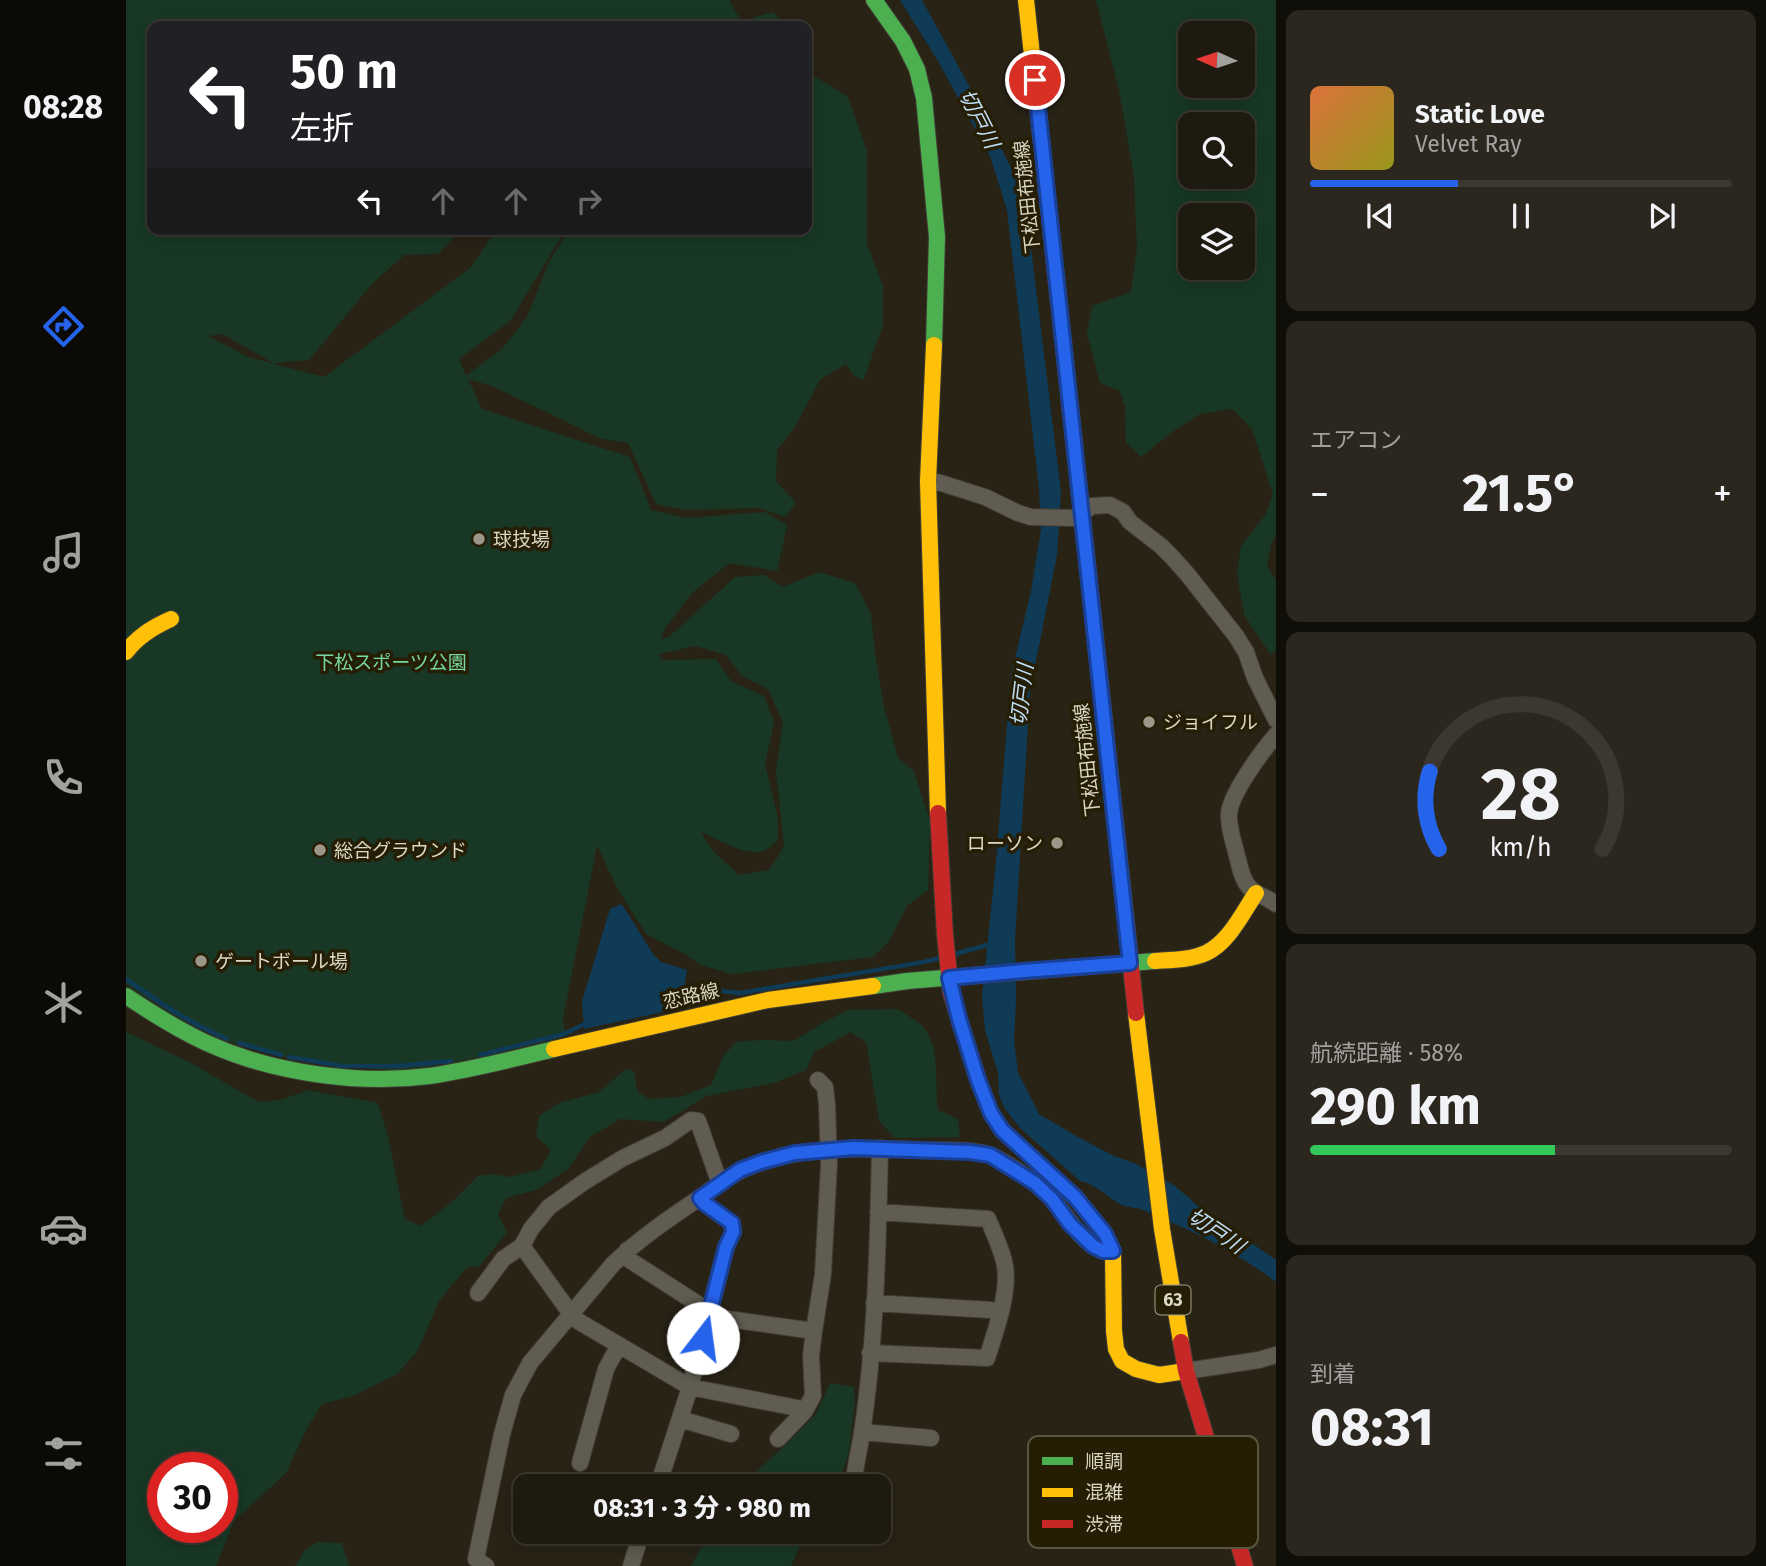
<!DOCTYPE html>
<html lang="ja">
<meta charset="utf-8">
<style>
body{margin:0;font-family:"Fira Sans","Noto Sans JP",sans-serif;background:#2b271e;color:#f1f3f6;height:100vh;display:flex;flex-direction:column;font-size:26px;white-space:nowrap}
*{box-sizing:border-box;margin:0}
p{font-size:23px;color:#a1a19f}
.icon{flex:none;width:38px;height:38px;fill:none;stroke:currentColor;stroke-width:2;stroke-linecap:round;stroke-linejoin:round}
.map{position:relative;flex:1;overflow:hidden}
.side{display:flex;flex-direction:column;gap:10px;padding:10px;background:#100e09;width:490px}
.side>*{flex:none}
.banner{position:absolute;left:21px;top:21px;width:665px;height:214px;border-radius:14px;box-shadow:0 4px 18px #0003,0 0 0 2px #3c3830;background:#202124;color:#fff;overflow:hidden}
.needle{width:46px;rotate:273deg}
.fabs{position:absolute;left:1052px;top:21px;display:grid;gap:14px}
.fabs a{display:grid;place-items:center;width:77px;height:77px;border-radius:14px;background:#1e1a10;box-shadow:0 4px 18px #0003,0 0 0 2px #3c3830;font-size:35px}
.speed{position:absolute;left:21px;top:1452px;display:flex;gap:14px;font-size:35px;font-weight:700;text-align:center}
.speed>*{display:grid;place-content:center;width:91px;height:91px;border-radius:50%;background:#1e1a10;box-shadow:0 4px 18px #0003,0 0 0 2px #3c3830;line-height:1}
.speed .limit{border:10px solid #d22;background:#fff;color:#111}
.pin{position:absolute;display:grid;place-items:center;width:60px;height:60px;color:#fff;margin:-30px;border:4px solid #fff;border-radius:50%;box-shadow:0 2px 7px #0007}
.me{position:absolute;width:77px;margin:-38px;rotate:15deg;stroke-linejoin:round;filter:drop-shadow(0 0 5px #0008)}
.turn{display:flex;align-items:center;gap:24px;height:147px;padding:0 28px;font-size:32px}
.turn .icon{width:91px;height:91px;stroke-width:2.5}
.turn b{display:block;font-size:49px;line-height:60px}
.lanes{display:flex;align-items:center;height:66px;padding:0 28px;background:#0003;justify-content:center;gap:35px;direction:ltr}
.lanes .off{opacity:.35}
.big{font-size:52px;font-weight:700;line-height:1.1}
.side .widget{flex:1;display:flex;flex-direction:column;justify-content:center;gap:10px;min-width:0;padding:0 24px;border-radius:14px;background:#2b271e}
.side .dial{align-items:center;gap:0}
.dial svg{height:182px;overflow:visible;fill:none;stroke:#3c3830;stroke-width:7;stroke-linecap:round;text-anchor:middle}
.dial text{fill:#f1f3f6;stroke:none}
.song{display:flex;align-items:center;gap:21px}
.cover{width:84px;height:84px;border-radius:10px;background:linear-gradient(135deg,hsl(20 70% 55%),hsl(60 70% 35%))}
.played{height:7px;border-radius:4px;background:linear-gradient(90deg,#2563eb 35%,#3c3830 35%)}
.keys{display:flex;justify-content:space-around;direction:ltr}
.heat{display:flex;justify-content:space-between;align-items:center;font-size:38px;direction:ltr}
.charge{height:10px;border-radius:5px;background:linear-gradient(90deg,#34c759 58%,#3c3830 0)}
.trip{position:absolute;left:387px;top:1474px;width:378px;height:70px;border-radius:14px;background:#1e1a10;box-shadow:0 4px 18px #0003,0 0 0 2px #3c3830;font-weight:700;line-height:70px;text-align:center}
main{display:flex;flex:1;min-height:0}
.menu{display:flex;flex-direction:column;width:126px;justify-content:space-around;align-items:center;background:#0c0a06;color:#a1a19f}
.menu .icon{width:49px;height:49px}
.menu .on{color:#2563eb}
.menu b{font-size:32px;color:#f1f3f6}
.map>svg:first-child{display:block}
.green{fill:#183825;fill-rule:evenodd}
.water{fill:#0f3b56}
.lines{fill:none;stroke-linecap:round;stroke-linejoin:round}
.stream{stroke:#0f3b56;stroke-width:4.5}
.street-casing{stroke:#413d33;stroke-width:18}
.fast-casing{stroke:#413d33;stroke-width:18}
.slow-casing{stroke:#413d33;stroke-width:18}
.jam-casing{stroke:#413d33;stroke-width:18}
.street{stroke:#605c51;stroke-width:16}
.fast{stroke:#4caf50;stroke-width:16}
.slow{stroke:#ffc107;stroke-width:16}
.jam{stroke:#c62828;stroke-width:16}
.route-casing{stroke:#184099;stroke-width:18}
.route{stroke:#2563eb;stroke-width:12}
.poi-dot{fill:#9c9788;stroke:#261e04;stroke-width:2.5}
.labels{text-anchor:middle;dominant-baseline:central;stroke-width:7;stroke-linejoin:round;paint-order:stroke}
.shield{fill:#261e04;stroke:#a59f8c;stroke-width:2}
.shield-label{font-size:18px;font-weight:bold;fill:#dbd6c6}
.street-label{font-size:19px;fill:#dbd6c6;stroke:#261e04}
.poi-label{font-size:19px;fill:#dbd6c6;stroke:#261e04;text-anchor:start}
.park-label{font-size:19px;fill:#75d7a1;stroke:#261e04}
.water-label{font-size:21px;font-style:italic;fill:#bfdff8;stroke:#261e04}
.key{fill:#261e04;stroke:#5c553e;stroke-width:2}
.key-label{font-size:19px;fill:#dbd6c6}
</style>
<main>
<nav class="menu">
<b>08:28</b>
<svg class="icon on" aria-label="directions" viewBox="0 0 24 24"><path d="M12 3l9 9-9 9-9-9zM9 14v-3h6M13 9l2 2-2 2"/></svg>
<svg class="icon" aria-label="music" viewBox="0 0 24 24"><path d="M9 18V5l10-2v13"/><circle cx="6" cy="18" r="3"/><circle cx="16" cy="16" r="3"/></svg>
<svg class="icon" aria-label="phone" viewBox="0 0 24 24"><path d="M5 4h4l2 5-3 2q2 4 5 5l2-3 5 2v4C11 20 4 13 5 4z"/></svg>
<svg class="icon" aria-label="climate" viewBox="0 0 24 24"><path d="M12 3v18M4 7l16 10M4 17L20 7"/></svg>
<svg class="icon" aria-label="car" viewBox="0 0 24 24"><path d="M5 17H2v-5l4-1 3-4h7l3 4 3 1v5h-3M9 17h6M6 11h13"/><circle cx="7" cy="17" r="2"/><circle cx="17" cy="17" r="2"/></svg>
<svg class="icon" aria-label="filters" viewBox="0 0 24 24"><path d="M4 7h16M4 17h16"/><circle cx="9" cy="7" r="2"/><circle cx="15" cy="17" r="2"/></svg>
</nav>
<div class="map">
<svg width="1150" height="1566" viewBox="0 0 1150 1566">
<rect width="100%" height="100%" fill="#282315"/>
<path class="green" d="M0 0H603L615 21 647 12 660 26H26V229H336L312 254 278 255 246 284 183 360 147 363 97 334 82 336 122 357 198 377 345 267 371 229H440L385 320 333 359 340 376 377 348 402 315 423 262 443 229H681V61L688 76 722 97 741 151V244L757 286V325L737 381 726 374 720 364 694 380 669 427 651 450 650 481 670 503 659 517 634 508 560 510 530 504 502 443 476 439 366 386 342 379 356 409 504 457 525 510 561 518 639 512 661 525 651 571 603 563 566 593 538 630 535 640 544 636 609 577 638 575 657 587 693 572 729 583 745 614 749 653 758 707 772 758 788 771 804 821 802 890 781 906 763 941 747 957 606 974 575 965 557 953 520 934 490 886 471 845 437 1019 440 1036C387 1049 334 1064 279 1069 257 1071 233 1068 210 1065 154 1059 98 1045 49 1016 32 1007 16 995 0 984ZM569 646 600 655 616 676 642 689 657 723 650 770 658 847 643 870 613 875 588 852 575 833H577C593 840 621 857 638 851 643 849 648 843 652 840V819L639 764 648 722 638 696 605 681 590 659 536 660 533 654Z
M970 0H1150V535L1146 541 1141 566 1150 580V650L1145 655 1118 615 1111 573 1115 546 1140 514 1147 494 1126 429 1106 409 1074 414 1046 432 1015 457 1000 442 999 406 994 391 974 383 961 334 966 306 1005 292 1011 248 1008 177 993 90ZM1064 33H1116V86H1064ZM1064 124H1116V177H1064ZM1064 215H1116V268H1064Z
M772 1009C780 1015 793 1021 799 1029 815 1051 808 1084 812 1110L832 1119 834 1137 769 1138 753 1121 740 1042 725 1032 688 1052 680 1070 648 1083 580 1096 538 1122 494 1119 464 1137 442 1169 410 1190 380 1198 372 1214 381 1232 353 1267H341L313 1301 291 1352 271 1374 227 1396 196 1404 180 1430 160 1473 108 1521 90 1566H0V1032L67 1064 132 1102 155 1100 182 1090 252 1103 262 1137 279 1219 295 1226 327 1201 352 1176 367 1174 384 1177 415 1169 425 1150 410 1136 413 1116 433 1103 473 1092 500 1069 508 1071 511 1091 523 1099 555 1097 585 1085 598 1055 610 1042 635 1040 668 1041 698 1022 722 1010ZM37 1468H96V1528H37Z
M704 1383 728 1387 729 1402 723 1452 712 1484 710 1486H614L655 1449 690 1414Z
M584 1531H680L665 1566H565Z
M191 1542 216 1543 223 1566H169L179 1550Z"/>
<path class="water" d="M774 0H796L854 106 896 190 904 241 935 491 931 555 904 691 889 939 890 1000 888 1041 892 1073 913 1114 950 1136 986 1155 1010 1164 1049 1186 1072 1206 1150 1260V1282C1111 1252 1063 1229 1017 1210 1010 1207 1003 1208 996 1205 982 1198 970 1184 954 1181L894 1128 879 1109 873 1095 872 1073 859 1030 856 997 870 862 885 675 905 591 915 530 913 488 881 210 864 156 812 61Z
M496 904 527 954 535 962 561 970 555 1008 458 1029 456 1001 484 909Z"/>
<g class="lines">
<path class="stream" d="M829 954 865 944
M0 979C33 1002 63 1023 101 1039
M553 986 614 993 798 962 814 958
M113 1043 155 1055
M354 1055 438 1034 463 1022
M163 1057 216 1066H272L325 1061"/>
<defs>
<path id="street" d="M802 481 815 483 859 497 892 513 905 517 949 518 966 506 984 505 997 512 1004 522 1035 546 1046 557 1062 575 1110 636 1120 652 1129 678 1150 720
M1150 735C1137 750 1104 794 1103 814 1102 827 1108 843 1111 856 1114 866 1115 878 1123 887 1130 895 1141 897 1150 904
M396 1246 445 1314 452 1321 564 1387 671 1408 678 1412
M501 1250 502 1259 575 1306 584 1314 595 1318 688 1331
M352 1293 377 1259 396 1246 405 1229 423 1207 458 1182 497 1158 539 1138 565 1120 572 1121 594 1184
M748 1303 865 1310 874 1312
M744 1353 861 1358C870 1330 885 1289 878 1261 874 1246 868 1233 862 1219L752 1212
M1060 1371 1133 1360 1150 1355
M554 1419 605 1434
M736 1432 805 1438
M652 1439 678 1412 687 1396 685 1356 688 1331 697 1274 703 1164 701 1105 699 1087 692 1080
M454 1463 480 1369 493 1345
M532 1486 564 1387 600 1247 607 1232 606 1223 578 1203 574 1198
M727 1486C729 1468 733 1451 736 1433 750 1339 752 1243 754 1148
M360 1566 350 1559 376 1434 387 1395 404 1363 487 1264C513 1239 542 1219 572 1199 586 1190 600 1177 616 1170 668 1145 734 1148 790 1150 812 1151 843 1148 864 1155 873 1158 884 1166 892 1171 904 1179 915 1187 925 1198 944 1217 956 1251 987 1251
M505 1566 516 1531"/>
<path id="fast" d="M748 0 777 41 791 69 798 98 811 237 808 345
M747 986 781 981 1029 961
M0 996C27 1014 54 1031 83 1044 147 1073 233 1085 303 1076 345 1070 387 1059 428 1049"/>
<path id="slow" d="M900 0 963 580
M808 345 802 481 812 813
M0 652C12 636 27 627 45 619
M1029 961C1045 960 1065 960 1080 953 1103 942 1116 914 1130 893
M1010 1013 1036 1229 1055 1342
M428 1049 642 1000 747 986
M962 1213 979 1234 987 1251 988 1331 990 1349 996 1361 1010 1369 1033 1375 1060 1371"/>
<path id="jam" d="M963 580 1010 1013
M812 813 819 935 825 993 852 1080 865 1113 876 1130 949 1197 962 1213
M1055 1342 1060 1371 1119 1566"/>
</defs>
<use href="#street" class="street-casing"/>
<use href="#fast" class="fast-casing"/>
<use href="#slow" class="slow-casing"/>
<use href="#jam" class="jam-casing"/>
<use href="#street" class="street"/>
<use href="#fast" class="fast"/>
<use href="#slow" class="slow"/>
<use href="#jam" class="jam"/>
</g>
<g class="lines">
<defs>
<path id="route" d="M577 1338 600 1247 607 1232 606 1223 578 1203 574 1198 614 1170 635 1162 669 1153 728 1148 844 1152 864 1155 909 1183 926 1199 944 1224 967 1246 977 1251H987L979 1234 949 1197 876 1130 865 1113 852 1080 833 1019 823 978 897 971 1004 963 909 80"/>
</defs>
<use href="#route" class="route-casing"/>
<use href="#route" class="route"/>
</g>
<g class="poi-dot">
<circle cx="353" cy="539" r="7"/>
<circle cx="1023" cy="722" r="7"/>
<circle cx="931" cy="843" r="7"/>
<circle cx="194" cy="850" r="7"/>
<circle cx="75" cy="961" r="7"/>
</g>
<g class="labels">
<rect class="shield" x="1029.5" y="1285.5" width="35" height="29" rx="5"/>
<g class="shield-label">
<text x="1047" y="1300">63</text>
</g>
<g class="street-label">
<text transform="translate(901 197) rotate(-96)">下松田布施線</text>
<text transform="translate(961 760) rotate(-96)">下松田布施線</text>
<text transform="translate(565 996) rotate(-13)">恋路線</text>
</g>
<g class="poi-label">
<text x="367" y="539">球技場</text>
<text x="1037" y="722">ジョイフル</text>
<text x="917" y="843" text-anchor="end">ローソン</text>
<text x="208" y="850">総合グラウンド</text>
<text x="89" y="961">ゲートボール場</text>
</g>
<g class="park-label">
<text x="265" y="662">下松スポーツ公園</text>
</g>
<g class="water-label">
<text transform="translate(853 119) rotate(63)">切戸川</text>
<text transform="translate(896 695) rotate(-83)">切戸川</text>
<text transform="translate(1090 1231) rotate(34)">切戸川</text>
</g>
</g>
<rect x="902" y="1436" width="230" height="112" rx="10" class="key"/>
<rect x="916" y="1457" width="31" height="8" fill="#4caf50"/>
<rect x="916" y="1488" width="31" height="9" fill="#ffc107"/>
<rect x="916" y="1520" width="31" height="8" fill="#c62828"/>
<g class="key-label">
<text x="959" y="1468">順調</text>
<text x="959" y="1499">混雑</text>
<text x="959" y="1531">渋滞</text>
</g>
</svg>
<div class="fabs">
<a><svg class="needle" viewBox="-14 -14 28 28"><path d="M0-13l5 13h-10z" fill="#e53935"/><path d="M0 13l5-13h-10z" fill="#a1a19f"/></svg></a>
<a><svg class="icon" aria-label="search" viewBox="0 0 24 24"><circle cx="10" cy="10" r="6"/><path d="M15 15l6 6"/></svg></a>
<a><svg class="icon" aria-label="layers" viewBox="0 0 24 24"><path d="M12 4l9 5-9 5-9-5zM3 14l9 5 9-5"/></svg></a>
</div>
<div class="speed"><div class="limit">30</div></div>
<div class="pin" style="left:909px;top:80px;background:#d93025"><svg class="icon" aria-label="arrive" viewBox="0 0 24 24"><path d="M6 21V4h12l-3 4 3 4H6"/></svg></div>
<svg class="me" style="left:577px;top:1338px" viewBox="-20 -20 40 40"><circle r="19" fill="#fff"/><path d="M0-13L10 11 0 6-10 11z" fill="#2563eb"/></svg>
<div class="trip">08:31 · 3 分 · 980 m</div>
<div class="banner">
<div class="turn"><svg class="icon" aria-label="left" viewBox="0 0 24 24"><path d="M17 20v-9H6M10 6l-5 5 5 5"/></svg><div><b>50 m</b>左折</div></div>
<div class="lanes"><svg class="icon" aria-label="left" viewBox="0 0 24 24"><path d="M17 20v-9H6M10 6l-5 5 5 5"/></svg><svg class="icon off" aria-label="ahead" viewBox="0 0 24 24"><path d="M12 20V5M6 11l6-6 6 6"/></svg><svg class="icon off" aria-label="ahead" viewBox="0 0 24 24"><path d="M12 20V5M6 11l6-6 6 6"/></svg><svg class="icon off" aria-label="right" viewBox="0 0 24 24"><path d="M7 20v-9h11M14 6l5 5-5 5"/></svg></div>
</div>
</div>
<section class="side">
<div class="widget">
<div class="song"><i class="cover"></i><div><b>Static Love</b><p>Velvet Ray</p></div></div>
<div class="played"></div>
<div class="keys"><svg class="icon" aria-label="previous" viewBox="0 0 24 24"><path d="M18 5L8 12l10 7zM5 5v14"/></svg><svg class="icon" aria-label="pause" viewBox="0 0 24 24"><path d="M8 5v14M16 5v14"/></svg><svg class="icon" aria-label="next" viewBox="0 0 24 24"><path d="M6 5l10 7-10 7zM19 5v14"/></svg></div>
</div>
<div class="widget"><p>エアコン</p>
<div class="heat"><a>−</a><b class="big">21.5°</b><a>+</a></div>
</div>
<div class="widget dial"><svg viewBox="0 0 100 80">
<path d="M14 69A42 42 0 1 1 86 69"/>
<path d="M14 69A42 42 0 0 1 10 35" stroke="#2563eb"/>
<text x="50" y="56" font-size="32" font-weight="700">28</text>
<text x="50" y="72" font-size="11">km/h</text>
</svg></div>
<div class="widget"><p>航続距離 · 58%</p><b class="big">290 km</b><div class="charge"></div></div>
<div class="widget"><p>到着</p><b class="big">08:31</b></div>
</section>
</main>
